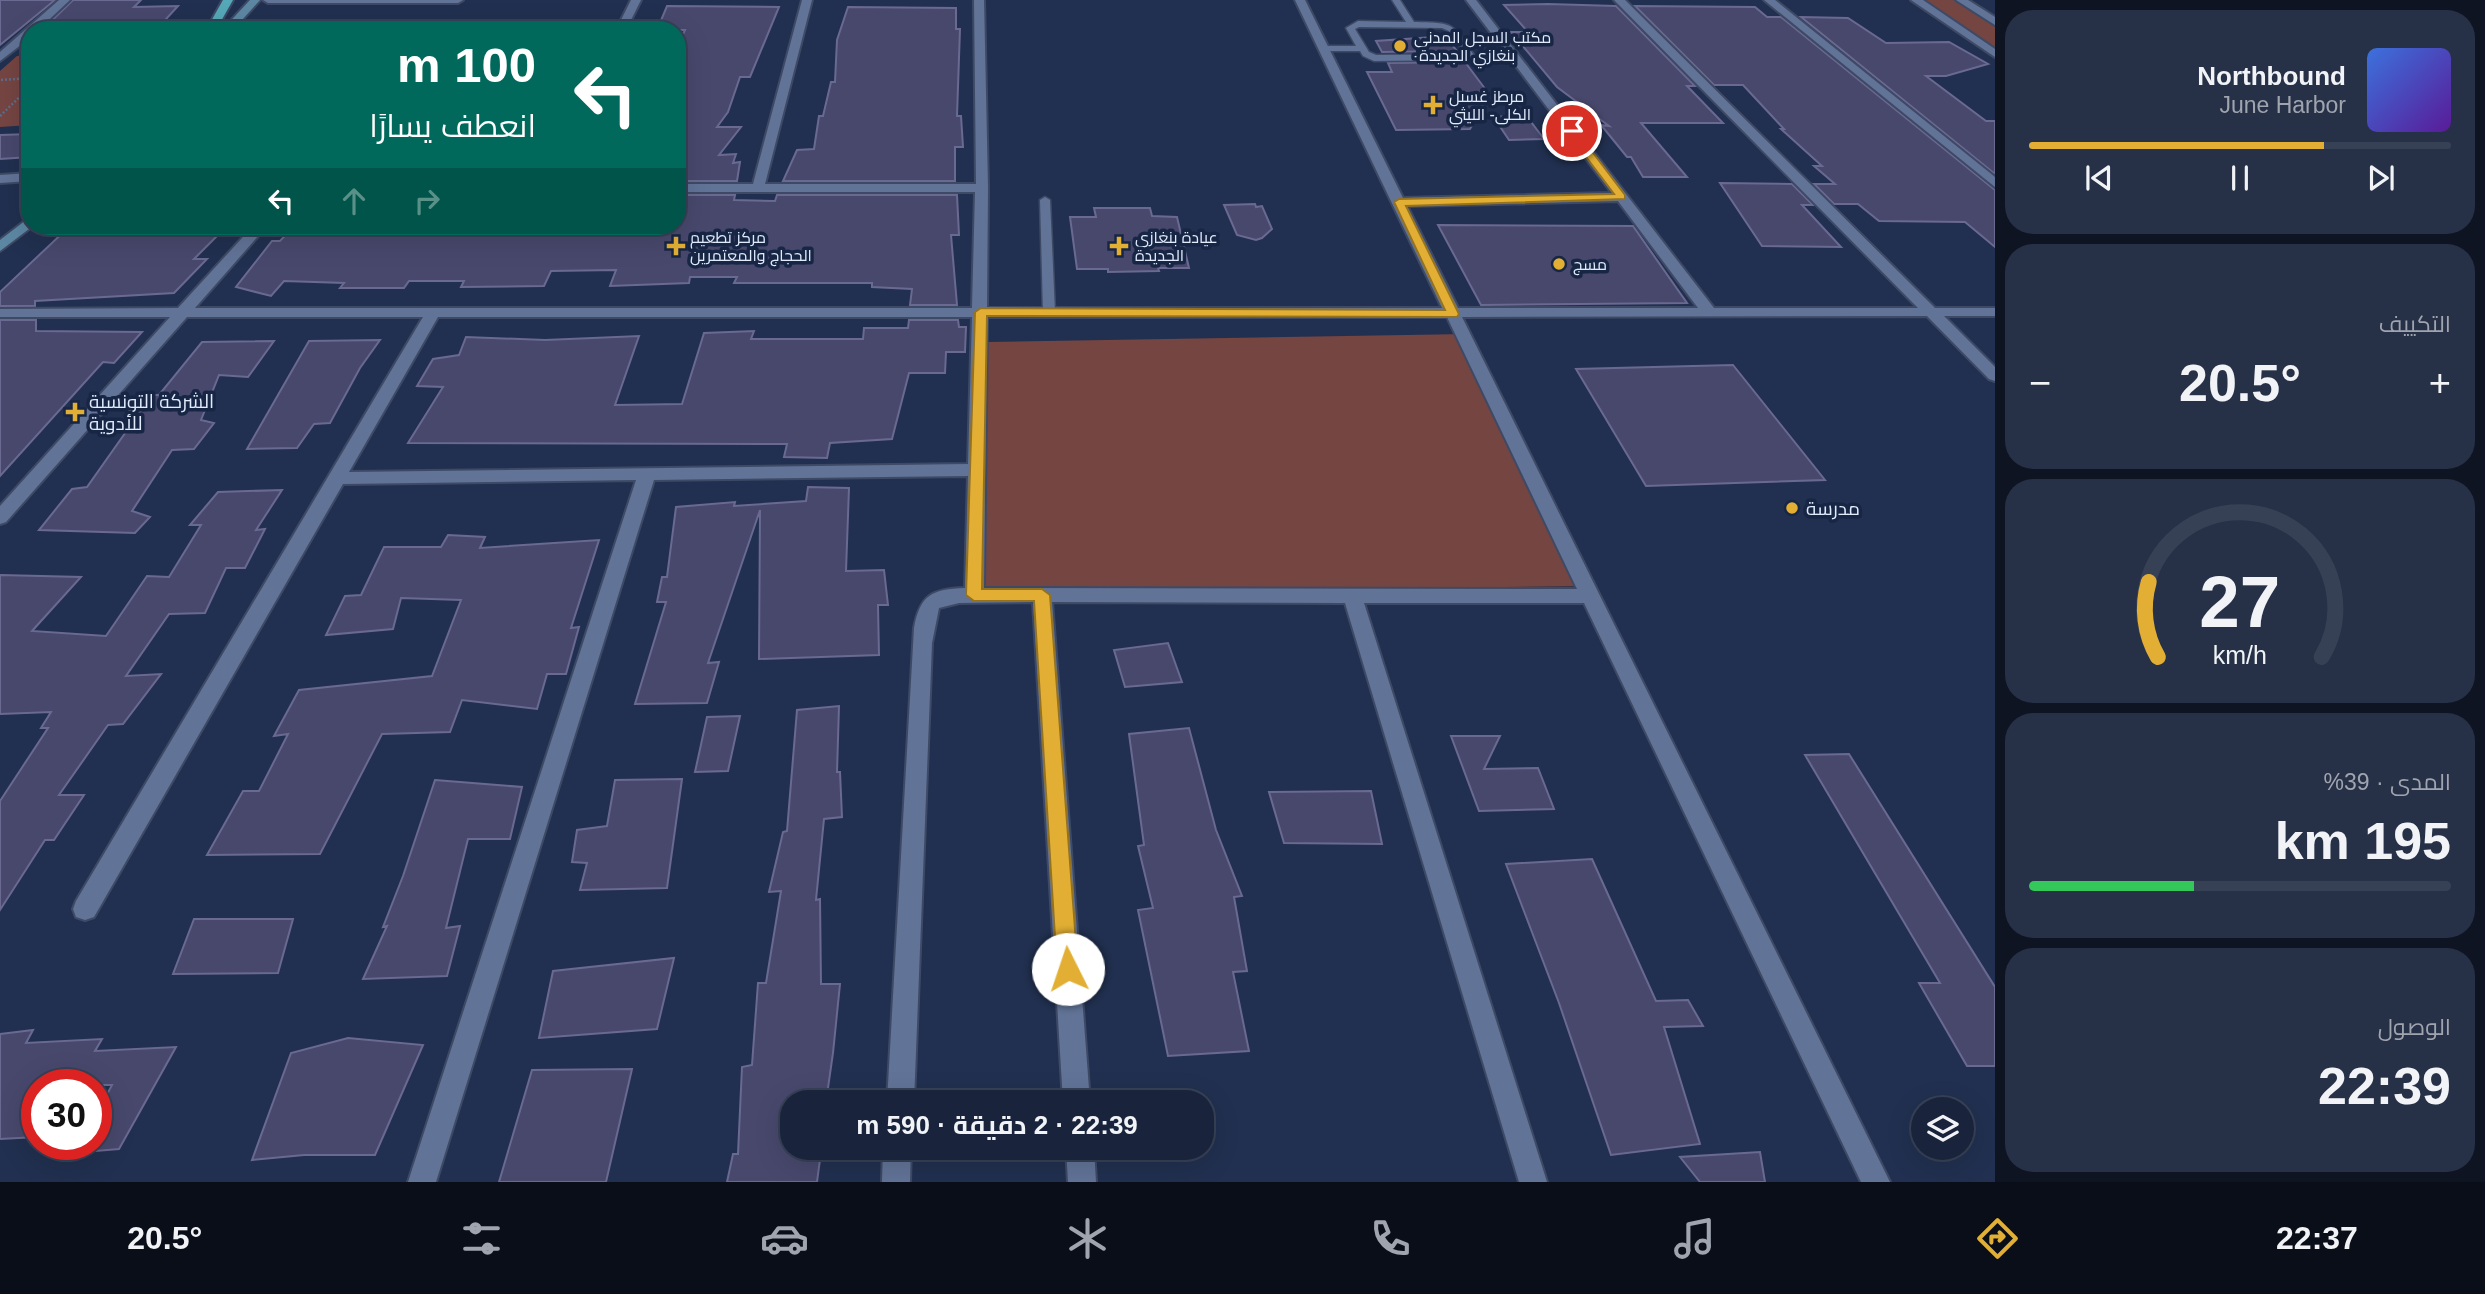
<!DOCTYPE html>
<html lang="ar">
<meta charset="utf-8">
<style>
body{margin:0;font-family:Arial,Cairo,sans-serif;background:#263047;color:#f1f3f6;direction:rtl;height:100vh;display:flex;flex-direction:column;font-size:26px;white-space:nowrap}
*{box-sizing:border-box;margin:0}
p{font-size:23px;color:#9fa4af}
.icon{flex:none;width:38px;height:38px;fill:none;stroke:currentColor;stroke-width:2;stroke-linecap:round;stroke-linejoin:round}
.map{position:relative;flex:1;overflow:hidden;direction:ltr}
.drawer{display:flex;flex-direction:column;gap:10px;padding:10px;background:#0e1421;width:490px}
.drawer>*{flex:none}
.hud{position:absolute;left:21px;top:21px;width:665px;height:214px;border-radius:28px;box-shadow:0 7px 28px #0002,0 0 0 2px #374156;direction:rtl;background:#00695c;color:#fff;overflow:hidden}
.fabs{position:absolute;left:1911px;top:1097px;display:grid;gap:14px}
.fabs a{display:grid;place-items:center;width:63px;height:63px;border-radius:50%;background:#19243c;box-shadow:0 7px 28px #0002,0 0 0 2px #374156;font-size:35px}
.speed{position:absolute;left:21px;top:1069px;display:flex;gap:14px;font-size:35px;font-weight:700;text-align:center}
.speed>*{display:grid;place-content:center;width:91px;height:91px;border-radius:50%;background:#19243c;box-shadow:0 7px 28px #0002,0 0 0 2px #374156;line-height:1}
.speed .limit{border:10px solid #d22;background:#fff;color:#111}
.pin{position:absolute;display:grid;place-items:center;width:60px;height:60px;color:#fff;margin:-30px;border:4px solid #fff;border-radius:50%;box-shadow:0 2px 7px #0007}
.me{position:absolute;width:77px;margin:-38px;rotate:356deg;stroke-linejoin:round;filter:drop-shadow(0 0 5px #0008)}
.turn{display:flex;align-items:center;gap:24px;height:147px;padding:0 35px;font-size:32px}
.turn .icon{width:91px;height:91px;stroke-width:2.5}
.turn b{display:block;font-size:49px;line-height:60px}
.lanes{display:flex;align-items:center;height:66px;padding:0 35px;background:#0003;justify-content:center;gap:35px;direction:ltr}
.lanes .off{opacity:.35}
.big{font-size:52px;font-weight:700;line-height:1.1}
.drawer .tile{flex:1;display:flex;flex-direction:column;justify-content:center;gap:10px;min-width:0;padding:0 24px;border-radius:28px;background:#263047}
.drawer .dial{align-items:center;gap:0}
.dial svg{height:182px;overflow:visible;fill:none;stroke:#374156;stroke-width:7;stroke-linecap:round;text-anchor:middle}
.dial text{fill:#f1f3f6;stroke:none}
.song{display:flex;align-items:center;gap:21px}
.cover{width:84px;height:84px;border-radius:10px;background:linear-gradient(135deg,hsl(220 70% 55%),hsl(270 70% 35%))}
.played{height:7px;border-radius:4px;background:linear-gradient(90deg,#e2af34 70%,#374156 70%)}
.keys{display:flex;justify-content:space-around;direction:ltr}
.heat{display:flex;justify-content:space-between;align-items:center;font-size:38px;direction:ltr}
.charge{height:10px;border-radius:5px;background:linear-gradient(90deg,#34c759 39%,#374156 0)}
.trip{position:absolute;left:780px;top:1090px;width:434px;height:70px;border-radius:28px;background:#19243c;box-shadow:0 7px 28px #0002,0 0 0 2px #374156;font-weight:700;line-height:70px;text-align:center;direction:rtl}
.menu{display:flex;height:112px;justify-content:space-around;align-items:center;background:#0a0e18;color:#9fa4af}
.menu .icon{width:49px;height:49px}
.menu .current{color:#e2af34}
.menu b{font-size:32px;color:#f1f3f6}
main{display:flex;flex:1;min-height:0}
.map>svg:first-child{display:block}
.green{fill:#754542}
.building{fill:#48486d;stroke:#6a6991;stroke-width:2}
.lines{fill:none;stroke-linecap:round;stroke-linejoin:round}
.service-casing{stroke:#3e4a65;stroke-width:3}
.minor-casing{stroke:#3e4a65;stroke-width:4}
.secondary-casing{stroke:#3e4a65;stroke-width:4}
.trunk-casing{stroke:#3e4a65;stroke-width:4}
.path{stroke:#5f6c88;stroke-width:2.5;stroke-dasharray:2 2;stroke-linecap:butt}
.service{fill:#617397;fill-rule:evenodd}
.minor{fill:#617397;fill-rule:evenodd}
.secondary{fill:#5c87a3;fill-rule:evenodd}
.trunk{fill:#55a8b8;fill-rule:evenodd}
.route{fill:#e2af34;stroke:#937222;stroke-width:2}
.poi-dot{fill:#e2af34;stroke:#182645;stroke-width:2.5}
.labels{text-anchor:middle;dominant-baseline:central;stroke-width:7;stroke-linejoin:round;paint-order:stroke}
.far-poi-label{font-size:16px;fill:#e2ebfc;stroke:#182645;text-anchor:start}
.poi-label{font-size:19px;fill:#e2ebfc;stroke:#182645;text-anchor:start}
</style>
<main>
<section class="drawer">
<div class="tile">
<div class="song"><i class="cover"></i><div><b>Northbound</b><p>June Harbor</p></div></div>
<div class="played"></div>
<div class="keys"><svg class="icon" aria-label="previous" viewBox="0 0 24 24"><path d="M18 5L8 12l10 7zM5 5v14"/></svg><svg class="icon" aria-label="pause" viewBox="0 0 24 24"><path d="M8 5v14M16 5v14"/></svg><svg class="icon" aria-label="next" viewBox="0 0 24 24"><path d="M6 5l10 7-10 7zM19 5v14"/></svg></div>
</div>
<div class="tile"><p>التكييف</p>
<div class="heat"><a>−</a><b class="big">20.5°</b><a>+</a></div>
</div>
<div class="tile dial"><svg viewBox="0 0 100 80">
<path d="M14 69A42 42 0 1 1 86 69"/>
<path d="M14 69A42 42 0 0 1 10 36" stroke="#e2af34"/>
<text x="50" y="56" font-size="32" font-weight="700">27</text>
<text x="50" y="72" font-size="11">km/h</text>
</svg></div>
<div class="tile"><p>المدى · 39%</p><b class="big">195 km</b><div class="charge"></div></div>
<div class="tile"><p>الوصول</p><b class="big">22:39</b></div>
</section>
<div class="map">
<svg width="1995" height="1182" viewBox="0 0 1995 1182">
<rect width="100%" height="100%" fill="#213050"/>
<path class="green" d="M1916 0H1959L1995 24V54Z
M30 55V125L0 127V71L17 56Z
M1467 334 1595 586 979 593 986 342Z"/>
<path class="building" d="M0 0H55L0 45Z
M73 0H141L134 7 178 6 156 30H42Z
M1548 4 1616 6 1695 86H1687L1723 123H1641L1687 177H1643L1631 157H1627L1601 125 1609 126 1557 87 1511 32H1528L1504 5Z
M667 6 779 7 750 77H740L728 112 717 127H741L719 155 736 154 733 163 740 162 737 181H677V47L685 30H657Z
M1635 6 1755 7 1767 17H1781L1995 190V247L1965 222 1879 221 1858 204H1834L1814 184H1835L1814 166H1822L1781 129H1784L1743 85H1714Z
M848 7 956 8V29H960L957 116H961L963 147H955V181H783L797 150 814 149 819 116H823L831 82H835L837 40Z
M1801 17 1848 18 1886 43 1949 42 1988 64 1946 76H1926L1986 121H1995V174Z
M1434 37 1437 40H1448L1457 51 1382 52 1376 41Z
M1465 62 1489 94 1470 129 1396 130 1367 72H1392L1388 63Z
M1493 116 1528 118 1544 139 1509 140Z
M30 134V157L0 159V135Z
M1720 183 1792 184 1813 205H1802L1841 247 1762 246Z
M677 195H735L734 200 775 201 777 195H957L959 235H951L957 305H910L912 289 872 287V283H734L737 277H690L689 283 610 286 616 270 551 271 544 286 461 287 464 281H409L404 288H340L344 283 284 281 271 296 236 287 272 241H280L294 226H677Z
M1255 204 1256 207 1262 206 1272 229 1262 238 1256 240 1237 235 1224 205Z
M1094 208H1150L1152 216 1177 217 1189 268H1158L1159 271 1108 272V269H1077L1070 217H1096Z
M1438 225 1633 226 1687 303 1481 305Z
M70 226H227L194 259H207L174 293 35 301V306H0V292Z
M0 320H36V331L142 332 114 363 103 362 0 476Z
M909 320H958L959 327H966L965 352H946L945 373H909L892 439 830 443 827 458 784 457 787 444 408 443 443 387 417 386 433 359 459 355 466 337 545 340 639 336 615 405 682 404 704 333 754 331 751 339H863L864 328H908Z
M380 340 360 368 330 423 314 424 297 448 247 449 309 341Z
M274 341 248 377 219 375 201 420 214 423 194 449 172 450 132 511 150 517 135 533 39 530 72 489 87 487 152 395H159L202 342Z
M1733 365 1825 480 1646 486 1576 369Z
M808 487 849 488 846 571 884 570 888 605H878L879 655 759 659 760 510 708 663 719 662 707 703 635 704 666 602H657L662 577H667L676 507 735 502 734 506 806 501Z
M282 490 256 530 265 529 245 568H226L205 613 169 614 126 676 161 674 123 724 108 725 59 795H84L54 840H45L0 910V801L48 728H41L51 712 0 714V575L81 577 32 631 106 636 147 576 169 577 201 525H190L218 492Z
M448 535 485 537 480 548 599 540 571 628 579 627 566 674H547L537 709 462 700 450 732 382 734 320 854 207 855 243 791H259L288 734 274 736 299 690 432 676 461 600 401 598 393 629 326 635 345 596 361 595 384 547H441Z
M1168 643 1182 682 1125 687 1114 650Z
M839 706 837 772H840L842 817 824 819 816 900 820 899 821 984H840L833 1053 826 1102H793V1153L821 1152 817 1182H727L733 1154H738L742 1067 752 1065 758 983H766L781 891 769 892 783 832 787 831 797 710Z
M740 716 728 771 695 772 707 717Z
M1189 728 1216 830 1242 896 1234 897 1247 971 1233 972 1249 1051 1168 1056 1138 910 1153 908 1138 846 1144 845 1129 734Z
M1451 736H1500L1484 769 1538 768 1554 809 1479 811Z
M1849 754 1995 987V1066H1967L1919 983H1940L1805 755Z
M682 779 667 888 580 890 587 863 572 862 577 830 607 826 615 780Z
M435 780 522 787 510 839H468L446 928 460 926 447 976 363 979 387 926 383 927 403 876Z
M1371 791 1382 844 1284 843 1269 792Z
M1592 859 1656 1001 1688 1000 1703 1026 1664 1027 1700 1144 1611 1155 1559 1003 1506 864Z
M194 919H293L278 973 173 974Z
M674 958 657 1029 539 1038 553 971Z
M33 1030 26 1043 102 1039 95 1051 176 1047 119 1149 96 1151V1115L112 1085H37V1137L0 1139V1034Z
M348 1038 423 1045 375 1155H304L252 1160 291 1053Z
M632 1069 606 1182H499L532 1070Z
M1760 1152 1765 1182H1700L1680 1157Z"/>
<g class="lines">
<defs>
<path id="service" d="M1392 0H1400L1414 22C1454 23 1452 22 1474 55L1463 60 1374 61 1363 56 1360 51H1321L1320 49 1324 46H1356L1346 28 1358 21 1406 22ZM1359 27 1442 28 1449 31 1465 54 1376 55 1369 52 1355 29Z
M1045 197 1050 200 1055 312 1049 316 1043 312 1040 200Z"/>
<path id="minor" d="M59 0H70L38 30H30V38L0 61V52Z
M263 0H463L458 3H268Z
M631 0H641L626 30H616Z
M802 0H812L765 184H976L974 0H984L988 188 987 308H1442L1295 0H1305L1403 198 1612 193 1466 0H1476L1714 308H1918L1614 0H1625L1935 308H1995V316H1944L1995 367V381L1989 379 1927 316 1462 317 1890 1182H1861L1584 603H1364L1547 1182H1519L1345 603 1052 602 1090 1102H1063L1033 602 959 603 939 608 932 643 914 1102H887L914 628C920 595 932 589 965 588L968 476 654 480 436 1182H408L636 480 343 484 94 917 85 920 76 917 73 909 76 901 423 317H187L6 522 0 524V506L170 317H0V309L178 308 253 226H267L195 308H972L975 192H677V184H753ZM1618 201 1698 308H1458L1407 206ZM438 317H972L968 464 349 472ZM987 317H1447L1577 589 984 588Z
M1764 0H1775L1995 177V187Z
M1911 0H1923L1995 49V57Z
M1956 0H1968L1995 17V25Z
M30 173V181L0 183V175Z
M883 1148H911L910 1182H882Z
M1066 1148H1094L1096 1182H1068Z"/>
<path id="secondary" d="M250 0H260L233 30H222Z
M30 217V226H33L0 251V240Z"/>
<path id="trunk" d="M223 0H233L216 30H206Z"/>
</defs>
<use href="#service" class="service-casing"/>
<use href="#minor" class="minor-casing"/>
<use href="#secondary" class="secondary-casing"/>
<use href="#trunk" class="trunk-casing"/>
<path class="path" d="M1 80 30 78
M0 116 30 87"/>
<use href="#service" class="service"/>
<use href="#minor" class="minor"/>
<use href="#secondary" class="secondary"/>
<use href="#trunk" class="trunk"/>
</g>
<path class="route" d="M1568 129H1575L1625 195V199L1406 206 1459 314 1457 317 987 316 982 589H1042L1050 595 1078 969 1075 976 1068 979 1060 976 1057 969 1034 601H974L966 595 975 312 981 308 1445 310 1394 202 1399 199 1614 194 1568 133Z"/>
<g class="poi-dot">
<circle cx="1400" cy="46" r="7"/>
<path d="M1429.5 94.5h7v7h7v7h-7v7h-7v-7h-7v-7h7z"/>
<path d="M672.5 235.5h7v7h7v7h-7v7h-7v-7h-7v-7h7z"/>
<path d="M1115.5 235.5h7v7h7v7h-7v7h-7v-7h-7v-7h7z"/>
<circle cx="1559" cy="264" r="7"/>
<path d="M71.5 401.5h7v7h7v7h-7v7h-7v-7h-7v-7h7z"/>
<circle cx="1792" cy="508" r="7"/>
</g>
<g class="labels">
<g class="far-poi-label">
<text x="1414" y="37">مكتب السجل المدني<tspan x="1414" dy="18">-بنغازي الجديدة</tspan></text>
<text x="1449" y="96">مرطز غسيل<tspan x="1449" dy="18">الكلى- الليثي</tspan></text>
<text x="690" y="237">مركز تطعيم<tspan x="690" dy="18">الحجاج والمعتمرين</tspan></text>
<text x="1135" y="237">عيادة بنغازي<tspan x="1135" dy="18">الجديدة</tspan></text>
<text x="1573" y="264">مسج</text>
</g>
<g class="poi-label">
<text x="89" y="401">الشركة التونسية<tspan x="89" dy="22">للأدوية</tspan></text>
<text x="1806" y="508">مدرسة</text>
</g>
</g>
</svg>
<div class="fabs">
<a><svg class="icon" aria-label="layers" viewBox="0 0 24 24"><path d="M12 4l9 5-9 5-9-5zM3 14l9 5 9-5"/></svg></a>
</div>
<div class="speed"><div class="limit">30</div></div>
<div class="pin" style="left:1572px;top:131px;background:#d93025"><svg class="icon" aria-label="arrive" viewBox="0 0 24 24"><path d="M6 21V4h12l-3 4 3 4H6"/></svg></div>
<svg class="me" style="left:1068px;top:969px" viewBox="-20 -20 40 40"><circle r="19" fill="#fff"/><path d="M0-13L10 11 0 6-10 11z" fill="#e2af34"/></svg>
<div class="trip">22:39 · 2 دقيقة · 590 m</div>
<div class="hud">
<div class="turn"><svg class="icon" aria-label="left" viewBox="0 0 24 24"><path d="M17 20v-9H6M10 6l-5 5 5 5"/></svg><div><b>100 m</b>انعطف يسارًا</div></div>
<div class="lanes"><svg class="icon" aria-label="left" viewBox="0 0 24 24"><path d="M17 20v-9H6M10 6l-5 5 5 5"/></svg><svg class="icon off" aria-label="ahead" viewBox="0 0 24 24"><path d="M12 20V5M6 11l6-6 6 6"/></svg><svg class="icon off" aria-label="right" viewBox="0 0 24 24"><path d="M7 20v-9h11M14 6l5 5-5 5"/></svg></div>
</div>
</div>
</main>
<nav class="menu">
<b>22:37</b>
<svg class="icon current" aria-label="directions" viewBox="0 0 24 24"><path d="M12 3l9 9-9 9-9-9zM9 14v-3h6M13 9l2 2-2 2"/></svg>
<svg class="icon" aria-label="music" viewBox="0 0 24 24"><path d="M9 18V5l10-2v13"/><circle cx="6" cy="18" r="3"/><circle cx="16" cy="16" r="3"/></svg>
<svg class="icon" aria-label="phone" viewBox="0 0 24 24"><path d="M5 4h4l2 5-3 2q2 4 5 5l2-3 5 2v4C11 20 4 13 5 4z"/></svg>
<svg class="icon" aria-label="climate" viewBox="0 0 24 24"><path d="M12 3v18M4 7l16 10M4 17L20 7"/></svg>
<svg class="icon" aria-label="car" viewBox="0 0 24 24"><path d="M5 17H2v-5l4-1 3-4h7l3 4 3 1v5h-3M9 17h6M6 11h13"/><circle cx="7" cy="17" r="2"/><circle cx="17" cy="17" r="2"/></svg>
<svg class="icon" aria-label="filters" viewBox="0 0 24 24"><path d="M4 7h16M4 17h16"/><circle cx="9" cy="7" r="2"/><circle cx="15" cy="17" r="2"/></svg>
<b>20.5°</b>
</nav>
